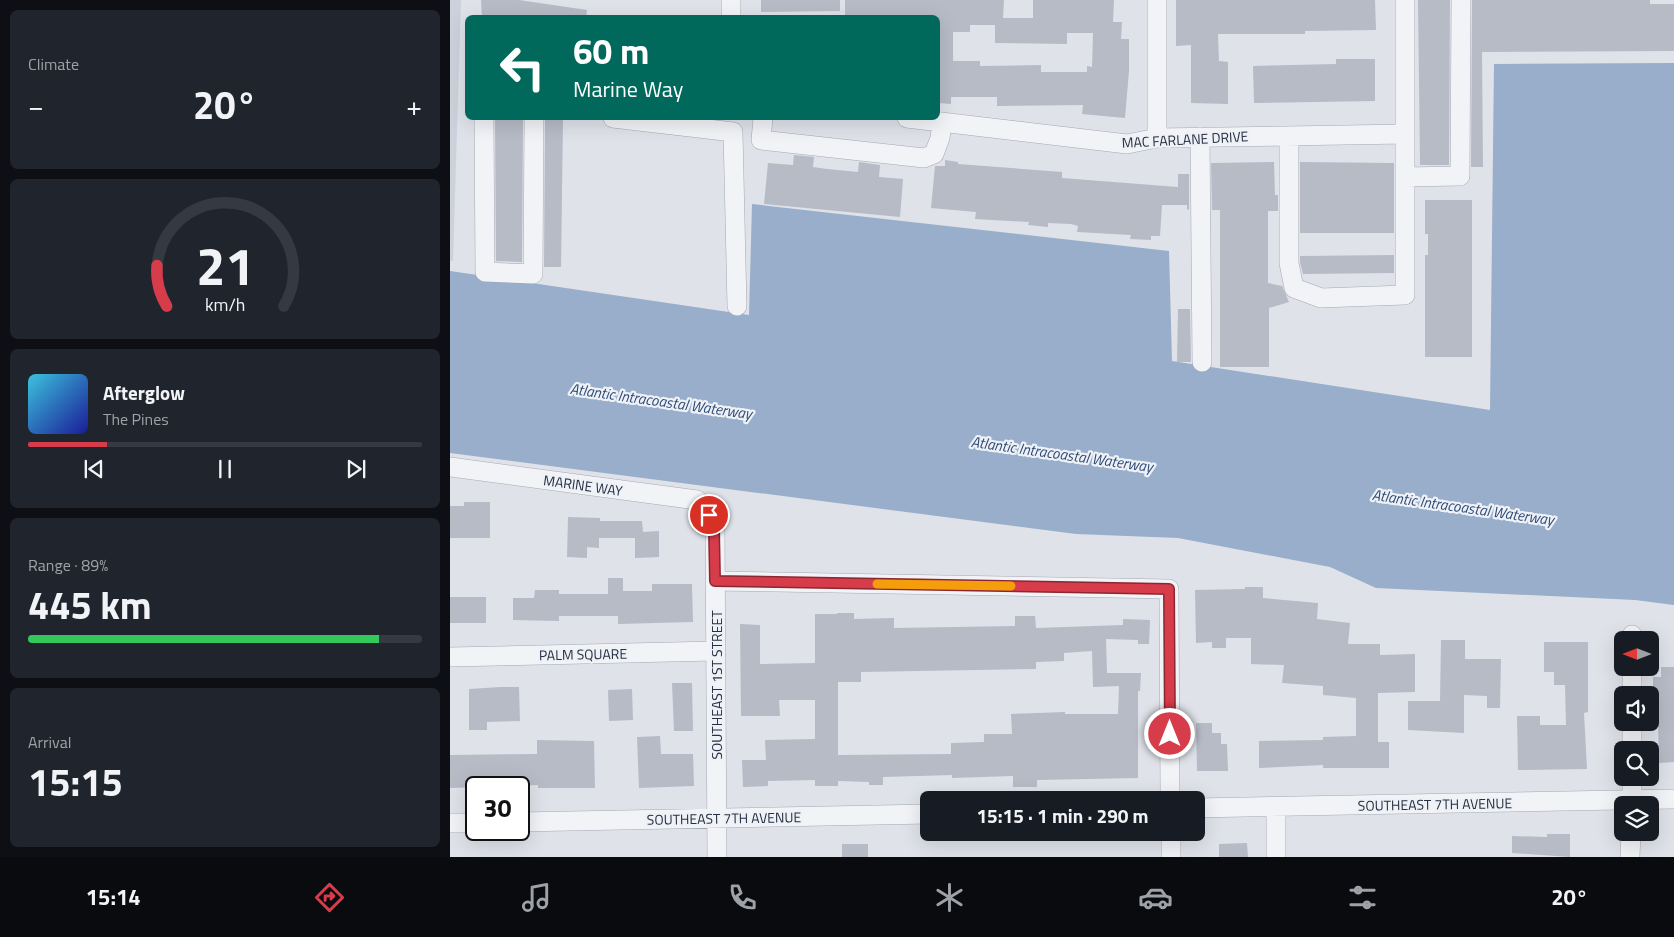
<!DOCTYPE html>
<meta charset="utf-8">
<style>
body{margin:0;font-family:"Titillium Web",sans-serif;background:#20242c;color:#f1f3f6;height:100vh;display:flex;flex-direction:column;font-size:19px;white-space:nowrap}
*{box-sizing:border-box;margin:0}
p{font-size:16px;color:#9ea1a6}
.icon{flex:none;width:28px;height:28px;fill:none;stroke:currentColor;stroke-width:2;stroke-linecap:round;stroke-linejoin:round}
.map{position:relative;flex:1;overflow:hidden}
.side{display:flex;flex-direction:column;gap:10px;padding:10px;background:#0d0f14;width:450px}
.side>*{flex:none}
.guide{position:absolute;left:15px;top:15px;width:475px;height:105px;border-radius:8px;box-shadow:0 5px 20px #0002;background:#00695c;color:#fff;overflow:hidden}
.needle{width:32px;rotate:270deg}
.fabs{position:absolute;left:1164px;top:631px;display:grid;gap:10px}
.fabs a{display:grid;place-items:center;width:45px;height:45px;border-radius:8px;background:#171b24;box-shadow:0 5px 20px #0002;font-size:25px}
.speed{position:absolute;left:15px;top:776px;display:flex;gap:10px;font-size:25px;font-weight:700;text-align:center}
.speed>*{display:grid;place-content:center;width:65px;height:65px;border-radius:50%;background:#171b24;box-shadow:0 5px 20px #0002;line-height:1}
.speed .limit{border:2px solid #111;border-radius:8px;background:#fff;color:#111}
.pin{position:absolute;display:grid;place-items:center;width:42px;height:42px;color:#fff;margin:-21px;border:2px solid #fff;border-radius:50%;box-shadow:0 1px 5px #0007}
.me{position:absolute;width:55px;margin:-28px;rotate:0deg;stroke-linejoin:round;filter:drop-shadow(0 0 4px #0008)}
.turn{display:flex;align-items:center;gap:18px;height:105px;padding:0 25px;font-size:22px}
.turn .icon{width:65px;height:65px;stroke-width:2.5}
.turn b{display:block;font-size:35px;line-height:42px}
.big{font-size:38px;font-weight:700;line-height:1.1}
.side .card{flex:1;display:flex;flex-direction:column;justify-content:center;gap:8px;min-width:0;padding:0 18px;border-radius:8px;background:#20242c}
.side .dial{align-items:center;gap:0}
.dial svg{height:130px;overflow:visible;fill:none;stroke:#363941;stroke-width:7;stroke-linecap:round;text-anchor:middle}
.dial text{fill:#f1f3f6;stroke:none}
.song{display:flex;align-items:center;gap:15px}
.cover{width:60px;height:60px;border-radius:8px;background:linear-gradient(135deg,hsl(190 70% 55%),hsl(240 70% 35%))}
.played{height:5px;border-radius:2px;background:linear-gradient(90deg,#d63c4a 20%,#363941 20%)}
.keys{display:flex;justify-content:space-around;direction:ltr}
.heat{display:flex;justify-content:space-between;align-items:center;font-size:28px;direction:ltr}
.charge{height:8px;border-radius:4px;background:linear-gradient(90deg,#34c759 89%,#363941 0)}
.trip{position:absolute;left:470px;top:791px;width:285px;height:50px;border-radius:8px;background:#171b24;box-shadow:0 5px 20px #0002;font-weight:700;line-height:50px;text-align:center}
.tabs{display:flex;height:80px;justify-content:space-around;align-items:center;background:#090b0e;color:#9ea1a6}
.tabs .icon{width:35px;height:35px}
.tabs .selected{color:#d63c4a}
.tabs b{font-size:22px;color:#f1f3f6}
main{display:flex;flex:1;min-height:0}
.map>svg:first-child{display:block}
.built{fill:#cdd1db}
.water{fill:#98aecb}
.building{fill:#b6bbc6;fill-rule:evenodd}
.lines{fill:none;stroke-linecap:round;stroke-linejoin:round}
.minor-casing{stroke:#a4a9b3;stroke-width:20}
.minor{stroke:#f2f3f7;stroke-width:19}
.route-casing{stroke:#8b2730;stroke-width:12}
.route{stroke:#d63c4a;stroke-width:9}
.slow{stroke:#f59e0b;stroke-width:9}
.labels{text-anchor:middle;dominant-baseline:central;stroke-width:4.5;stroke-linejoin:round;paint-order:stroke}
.street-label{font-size:14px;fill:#272f41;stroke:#eef1f6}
.water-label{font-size:15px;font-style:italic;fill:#2e4b77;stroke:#eef1f6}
</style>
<main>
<section class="side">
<div class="card"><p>Climate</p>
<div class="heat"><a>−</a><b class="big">20°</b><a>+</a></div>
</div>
<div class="card dial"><svg viewBox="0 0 100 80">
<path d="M14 69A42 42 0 1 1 86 69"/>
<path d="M14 69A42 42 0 0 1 8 44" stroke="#d63c4a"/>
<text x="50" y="56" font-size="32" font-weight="700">21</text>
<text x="50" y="72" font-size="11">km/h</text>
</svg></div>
<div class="card">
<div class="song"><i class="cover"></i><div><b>Afterglow</b><p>The Pines</p></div></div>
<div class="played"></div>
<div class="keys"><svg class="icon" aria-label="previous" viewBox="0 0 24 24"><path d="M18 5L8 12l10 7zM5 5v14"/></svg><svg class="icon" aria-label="pause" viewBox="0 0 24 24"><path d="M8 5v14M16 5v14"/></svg><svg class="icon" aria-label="next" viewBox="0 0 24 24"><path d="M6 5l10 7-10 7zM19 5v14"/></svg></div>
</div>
<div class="card"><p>Range · 89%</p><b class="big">445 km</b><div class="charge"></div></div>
<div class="card"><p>Arrival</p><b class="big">15:15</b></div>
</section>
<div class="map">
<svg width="1224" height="857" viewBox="0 0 1224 857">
<rect width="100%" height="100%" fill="#dfe2e9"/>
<path class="built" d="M0 0H11L3 261H0Z"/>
<path class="water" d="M1224 63V605L1185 600 926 588 880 567 728 538 626 534 0 453V271L299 315 302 204 719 251 722 361 1040 410 1044 64Z"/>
<path class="building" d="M31 0H69L137 10 136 18H32Z
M311 0H390V11L311 12Z
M395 0H554L553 18H583V0H664L663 22H672L671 39H679V71L675 118 632 114 633 105 547 106V97H501V104L488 103V18H395ZM520 25H545V43L617 44V33H643L642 67 637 66V72H591V65L530 66V61H503V32H520Z
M726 0H925L926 30 855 31V34H768L769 61 778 62V104L741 103V45L726 46Z
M968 0H1000L999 165H970Z
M1022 0H1200V4H1224V51L1032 52 1033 167H1021Z
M886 59H925V101L804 103 803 66 886 64Z
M45 118H73L72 262 46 261Z
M95 118H113L111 267H94Z
M344 155 364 157 363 167 377 169 408 172 409 162 430 165 429 177 453 179 450 217 314 204 318 163 343 165Z
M495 160 508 162V164L612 172V178L728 187V174H739V210L737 209V205H712L710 236H701V240L680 239 681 235 627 232 628 226 621 224 598 223V227L578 225 579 222 525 219 526 212 481 208 485 166H495Z
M824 162 825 195H828V211H818V283L832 286 839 302 819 308V367H770V210H762L761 163Z
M850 162 944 163V233H850Z
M975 200H1022V357H975V255H978V234H975Z
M944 255V273L853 274 850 262V256Z
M728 309H740L741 362H727Z
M14 502H40V538H0V506H14Z
M118 517 150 518V521H192L193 532 209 531V557L185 558V538H149V548L137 547V558L117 557Z
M158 578H173V591H202V584H242L243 622 168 624V616H109V621L63 620V598H84L85 590H109V594H158Z
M795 587H813V598L868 603 867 619 900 623 898 644H930V655L965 654V692L928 693V742H939V768H873V765L809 768V741L873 740V737L906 736V698L873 695V686L832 683 834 665 801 664V638H776V648H762V642L746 643 745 590 795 589Z
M0 597H36V623H0Z
M387 613H404V619L444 618V628L565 626V616H585L586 628 673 625V619L700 620 699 644H688V640L656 639 657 673H691L690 691H688V778L587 780V787H563V776L502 778V775L433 777V785H419V782L388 781V786H365V780L318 781V786L293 787 292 760H316L315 740 365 739V700H329L330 716H291L290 624 310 625V664L365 663V614H387ZM642 651 643 687 669 686 668 714H615V712L561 714 562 734H534V742L501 743V754L388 755V682H411V672L586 669V662L614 661V653Z
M991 640H1015V659H1051L1050 708H1037V696L1014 695V733L958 730V701H990Z
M1094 642H1138V712L1134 713 1137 769 1068 770 1067 716H1090V725H1116L1115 685H1104V672H1094Z
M1211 667H1224V762L1209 763 1208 722H1203V677H1211Z
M222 683H242L243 731H224Z
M50 687H69L70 721 37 722V730H19V689Z
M182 689 183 720 159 721 158 690Z
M746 723H762V733H771V744H777L778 771H747Z
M210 736 211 754H243L244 786 189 788 187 737Z
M87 740 144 741 145 788H88V785L0 788V755L87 754Z
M1097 834H1120V857L1062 853V836L1097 837Z
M797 843 798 857H769V844Z
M392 844H418V857H392Z"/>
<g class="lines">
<defs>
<path id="minor" d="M281 0V18
M34 118 35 272 83 274 84 118
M163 118 283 132 287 306
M313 118 311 140 474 158 484 154 490 138 492 122
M457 118 677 144 707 138 955 134
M839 136V263L844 288 871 298 955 295V0
M750 137 752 362
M707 138V0
M955 177 1010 176 1011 0
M0 467 247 500 259 515 265 530 267 857
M265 581 719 589 720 797
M1182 635V640
M0 657 265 651
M1182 668V695
M1182 722V750
M1182 805V778
M826 807V857
M746 808 1224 799
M69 822 479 814
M0 823H26
M721 832V857
M1180 857 1181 832"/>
</defs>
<use href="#minor" class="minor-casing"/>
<use href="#minor" class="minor"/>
</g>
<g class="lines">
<defs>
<path id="route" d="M259 515 264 530 265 581 719 589 720 734"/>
</defs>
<use href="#route" class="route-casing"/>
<use href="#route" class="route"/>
<path class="slow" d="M427 584 561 586"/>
</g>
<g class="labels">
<g class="street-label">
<text transform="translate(735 139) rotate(-3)">MAC FARLANE DRIVE</text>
<text transform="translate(133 485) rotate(8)">MARINE WAY</text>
<text transform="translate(133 654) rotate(-1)">PALM SQUARE</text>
<text transform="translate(266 685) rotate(-90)">SOUTHEAST 1ST STREET</text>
<text transform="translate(985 804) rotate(-1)">SOUTHEAST 7TH AVENUE</text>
<text transform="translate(274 818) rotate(-1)">SOUTHEAST 7TH AVENUE</text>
</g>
<g class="water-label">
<text transform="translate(211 401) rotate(8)">Atlantic Intracoastal Waterway</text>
<text transform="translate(612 454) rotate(8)">Atlantic Intracoastal Waterway</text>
<text transform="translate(1013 507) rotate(8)">Atlantic Intracoastal Waterway</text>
</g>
</g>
</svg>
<div class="fabs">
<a><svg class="needle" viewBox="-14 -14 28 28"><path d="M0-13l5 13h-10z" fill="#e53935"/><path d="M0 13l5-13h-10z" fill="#9ea1a6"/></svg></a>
<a><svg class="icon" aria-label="sound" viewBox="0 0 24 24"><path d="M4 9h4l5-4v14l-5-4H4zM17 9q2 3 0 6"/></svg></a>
<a><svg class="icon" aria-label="search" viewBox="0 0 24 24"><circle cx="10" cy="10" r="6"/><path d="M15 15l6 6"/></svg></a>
<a><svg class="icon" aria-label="layers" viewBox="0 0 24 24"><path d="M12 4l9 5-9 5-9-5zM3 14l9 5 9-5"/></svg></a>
</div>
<div class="speed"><div class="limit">30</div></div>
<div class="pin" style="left:259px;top:515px;background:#d93025"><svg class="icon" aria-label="arrive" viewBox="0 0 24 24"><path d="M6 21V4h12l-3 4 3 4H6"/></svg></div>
<svg class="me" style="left:720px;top:734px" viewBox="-20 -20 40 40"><circle r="17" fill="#d63c4a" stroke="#fff" stroke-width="3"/><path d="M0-11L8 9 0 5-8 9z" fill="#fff"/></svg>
<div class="trip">15:15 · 1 min · 290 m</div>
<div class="guide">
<div class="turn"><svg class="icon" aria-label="left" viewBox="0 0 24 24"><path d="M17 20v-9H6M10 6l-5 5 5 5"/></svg><div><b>60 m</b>Marine Way</div></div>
</div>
</div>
</main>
<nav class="tabs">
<b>15:14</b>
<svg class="icon selected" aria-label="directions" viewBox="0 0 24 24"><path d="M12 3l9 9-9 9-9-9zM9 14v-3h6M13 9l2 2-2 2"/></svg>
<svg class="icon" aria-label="music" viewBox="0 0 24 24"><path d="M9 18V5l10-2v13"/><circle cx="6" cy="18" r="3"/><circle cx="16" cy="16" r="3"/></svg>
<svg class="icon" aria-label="phone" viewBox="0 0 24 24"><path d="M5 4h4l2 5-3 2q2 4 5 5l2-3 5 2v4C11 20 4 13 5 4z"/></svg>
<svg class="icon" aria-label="climate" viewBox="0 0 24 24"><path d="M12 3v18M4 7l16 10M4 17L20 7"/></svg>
<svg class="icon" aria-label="car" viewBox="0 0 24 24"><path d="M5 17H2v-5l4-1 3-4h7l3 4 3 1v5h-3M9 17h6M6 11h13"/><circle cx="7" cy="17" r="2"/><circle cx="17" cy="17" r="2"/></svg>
<svg class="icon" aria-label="filters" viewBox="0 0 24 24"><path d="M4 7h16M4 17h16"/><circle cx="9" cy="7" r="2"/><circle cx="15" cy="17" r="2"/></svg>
<b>20°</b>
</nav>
